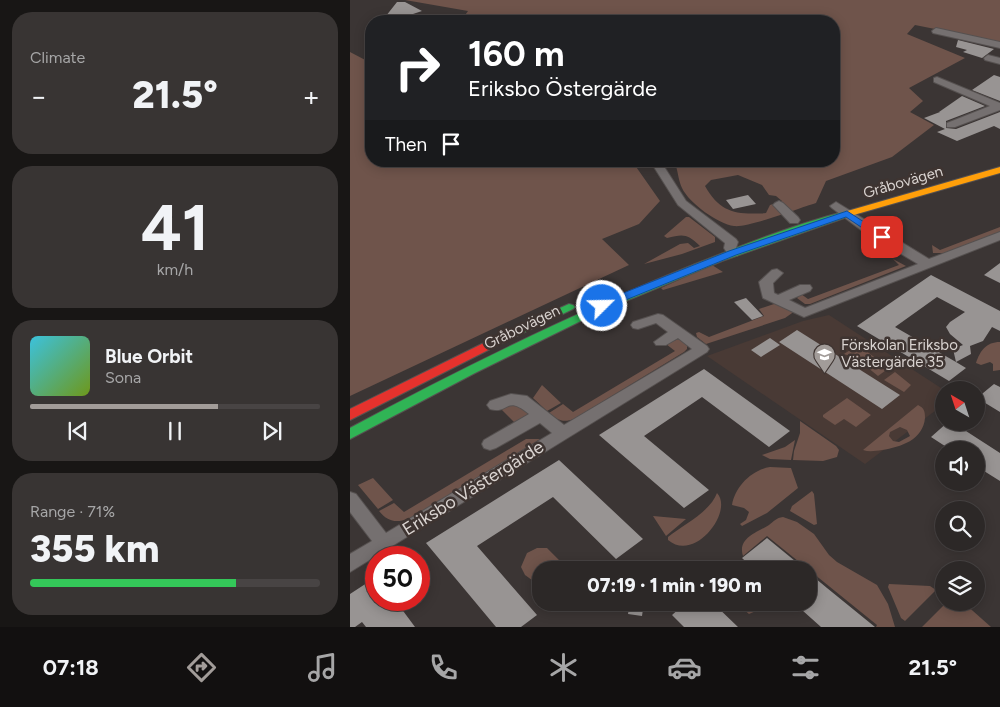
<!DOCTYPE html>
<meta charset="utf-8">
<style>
body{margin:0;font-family:Figtree,sans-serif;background:#383433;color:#f1f3f6;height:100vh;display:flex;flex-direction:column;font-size:19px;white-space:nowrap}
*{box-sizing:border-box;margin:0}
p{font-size:16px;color:#a6a6a7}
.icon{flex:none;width:28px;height:28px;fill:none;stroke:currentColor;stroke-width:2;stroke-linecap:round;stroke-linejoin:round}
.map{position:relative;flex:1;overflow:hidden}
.side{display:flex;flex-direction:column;gap:12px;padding:12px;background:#181615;width:350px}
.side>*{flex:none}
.top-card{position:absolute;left:15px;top:15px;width:475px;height:152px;border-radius:20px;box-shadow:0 2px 12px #0003,0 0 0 1px #484444;background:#202124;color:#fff;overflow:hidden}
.needle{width:32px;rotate:321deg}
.fabs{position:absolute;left:585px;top:381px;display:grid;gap:10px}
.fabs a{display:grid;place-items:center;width:50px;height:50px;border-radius:50%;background:#2c2827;box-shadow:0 2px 12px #0003,0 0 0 1px #484444;font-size:25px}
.speed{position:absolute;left:15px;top:546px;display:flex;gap:10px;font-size:25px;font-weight:700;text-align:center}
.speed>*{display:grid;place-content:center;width:65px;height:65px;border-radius:50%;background:#2c2827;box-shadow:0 2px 12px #0003,0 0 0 1px #484444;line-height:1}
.speed .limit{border:8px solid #d22;background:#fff;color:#111}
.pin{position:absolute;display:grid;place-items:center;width:42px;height:42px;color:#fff;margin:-21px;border-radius:10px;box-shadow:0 2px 8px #0006}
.me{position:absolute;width:55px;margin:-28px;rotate:67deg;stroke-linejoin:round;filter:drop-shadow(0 0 4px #0008)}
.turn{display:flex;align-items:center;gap:18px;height:105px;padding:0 20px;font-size:22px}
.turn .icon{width:65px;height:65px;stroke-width:2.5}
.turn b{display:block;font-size:35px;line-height:42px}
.then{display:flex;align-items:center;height:48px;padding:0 20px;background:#0003;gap:10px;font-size:19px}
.big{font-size:38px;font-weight:800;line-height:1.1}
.side .widget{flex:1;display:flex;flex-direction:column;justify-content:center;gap:8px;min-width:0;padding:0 18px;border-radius:20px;background:#383433}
.side .dial{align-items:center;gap:0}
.dial b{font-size:65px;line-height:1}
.song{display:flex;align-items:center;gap:15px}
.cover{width:60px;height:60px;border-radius:8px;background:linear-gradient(135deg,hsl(190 70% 55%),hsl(80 70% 35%))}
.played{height:5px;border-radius:2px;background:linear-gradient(90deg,#a29c99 65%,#484444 65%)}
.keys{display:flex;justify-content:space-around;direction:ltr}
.heat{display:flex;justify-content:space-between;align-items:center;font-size:28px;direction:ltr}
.charge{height:8px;border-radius:4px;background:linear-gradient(90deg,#34c759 71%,#484444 0)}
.trip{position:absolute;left:182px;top:561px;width:285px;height:50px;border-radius:20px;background:#2c2827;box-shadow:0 2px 12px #0003,0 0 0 1px #484444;font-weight:800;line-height:50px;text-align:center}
.tabs{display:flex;height:80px;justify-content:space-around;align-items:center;background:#121010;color:#a6a6a7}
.tabs .icon{width:35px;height:35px}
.tabs .active{color:#a29c99}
.tabs b{font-size:22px;color:#f1f3f6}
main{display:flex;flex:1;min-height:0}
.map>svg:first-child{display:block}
.built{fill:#493a35}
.green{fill:#6f544b;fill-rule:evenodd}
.building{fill:#989493;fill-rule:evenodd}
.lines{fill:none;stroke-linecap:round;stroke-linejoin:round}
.street-casing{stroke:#565150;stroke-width:2}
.fast-casing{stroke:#565150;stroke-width:2}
.slow-casing{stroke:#565150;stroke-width:2}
.jam-casing{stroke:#565150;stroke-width:2}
.street{fill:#757070;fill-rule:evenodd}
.fast{fill:#30b455;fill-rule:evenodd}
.slow{fill:#ff9f0a;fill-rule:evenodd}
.jam{fill:#e5322d;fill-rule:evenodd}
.route{fill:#1a73e8;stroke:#114b97}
.labels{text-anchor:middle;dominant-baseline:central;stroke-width:5;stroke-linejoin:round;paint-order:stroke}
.street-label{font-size:15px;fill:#d9d3d0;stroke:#3e3431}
.poi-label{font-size:15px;fill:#d9d3d0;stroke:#3e3431;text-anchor:start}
.near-street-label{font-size:18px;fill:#d9d3d0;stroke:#3e3431}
</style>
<main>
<section class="side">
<div class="widget"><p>Climate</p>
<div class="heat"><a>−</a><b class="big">21.5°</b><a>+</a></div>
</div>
<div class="widget dial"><b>41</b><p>km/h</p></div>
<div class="widget">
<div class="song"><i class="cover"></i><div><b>Blue Orbit</b><p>Sona</p></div></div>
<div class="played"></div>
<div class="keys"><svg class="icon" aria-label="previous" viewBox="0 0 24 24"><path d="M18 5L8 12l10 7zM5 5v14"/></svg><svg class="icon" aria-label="pause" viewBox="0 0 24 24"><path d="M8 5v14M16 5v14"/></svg><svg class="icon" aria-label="next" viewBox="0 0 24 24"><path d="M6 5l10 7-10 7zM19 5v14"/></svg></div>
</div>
<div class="widget"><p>Range · 71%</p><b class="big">355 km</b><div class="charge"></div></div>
</section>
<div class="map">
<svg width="650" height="627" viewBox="0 0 650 627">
<rect width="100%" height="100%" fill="#3b3534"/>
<path class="built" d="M479 315 594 390V404L515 464 357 356 453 321Z"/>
<path class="green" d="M55 0H650V42L565 25 557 34 615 58 559 88 573 101 560 112 584 125 542 157 476 181 466 203C449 208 398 228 384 226 368 224 339 203 332 188 329 182 328 173 326 166L330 161H484V21H111L118 11ZM388 175 412 185 419 195 426 196 432 201 420 205 416 213C387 215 370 213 355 186L361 180Z
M0 52 21 63V161H282L310 201 289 224 252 239 279 265 0 396Z
M336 217H339L365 237V242L332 254 294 264 330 244 338 243 344 248 350 246C337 234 334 234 317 238L314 236Z
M650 227V232L595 253H583L582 245 590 250Z
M543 259 556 266 460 304H455L447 298 451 294 458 299 549 265Z
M362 265 373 272 313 290 311 288Z
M427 303 445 311 435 318 356 344 347 337 346 333 349 332 359 337 414 316 409 309Z
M326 340H331L337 344V349L334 352 224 419C213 423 207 420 199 413L213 404 223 412 325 351 316 344Z
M650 342V370L643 371V364L640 362 631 365 626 363C630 351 636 342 650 342Z
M508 345 539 368 528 376 506 358 494 354Z
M545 372 561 385 554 392 534 380Z
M192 385 211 403 197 411 183 398Z
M497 398 521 415 506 427 494 419 485 425 473 417V415Z
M158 404H169L179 414 165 423 150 408Z
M568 405C574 408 575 411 575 418 573 440 551 447 532 450 525 451 519 452 513 450ZM550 427 557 430 560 436 549 442 543 441 539 436 540 432Z
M450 421 486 446 489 450 487 457 473 461 443 460 444 451 450 433Z
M176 439H190L70 513C54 521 42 527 29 511L44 503 54 512Z
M445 440 441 460 420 459 412 455 435 447Z
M420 467 441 468 448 488 417 513 392 526 390 524 396 520 399 512 394 508 382 505C385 487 401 470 420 467Z
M23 478 43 500 28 509 8 485Z
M462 491 464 494 467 524 464 525 440 511 442 506Z
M367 493C384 511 345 563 318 540V537C333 525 360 512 367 493Z
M303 516 336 519 316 536Z
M433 517 447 522 464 534 479 555 487 562 527 585 538 604 545 627H526L527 625 417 536 393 556C387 538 408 532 419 525 424 521 426 518 433 517Z
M187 548H197L212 563 209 568 210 570H191V583H186L175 575 171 567 177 553Z
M539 584 580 586 586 590 555 621 551 618 538 587Z
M420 603V605L399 614 386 603Z
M596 603H614L641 627H572Z"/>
<path class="building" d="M47 2H55L72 11 60 15 73 21H32Z
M608 40 644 49 632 58 613 52 617 50 606 47Z
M644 75 650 77V101L622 90Z
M612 96 635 106 596 121V128L606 129 650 112V129L644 126 607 141 587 132 595 129 574 118 590 112H589Z
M398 195 406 204 383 209 376 200Z
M650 263V283L634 275Z
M581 275 650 311V331L642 327 633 341 620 346 621 354 606 362 616 368 599 381 507 326ZM587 297 615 312 600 322 596 327 600 334 613 345 603 349 606 362 545 327Z
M396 298 413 316 402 320 384 302Z
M447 330 550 395 532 409 429 342Z
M420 338 430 345 411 357 401 350Z
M354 369 440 431 419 447 352 397 294 436 359 490 334 508 249 435Z
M644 384 650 387V412L627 398Z
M598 422H602L650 453V481L626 466V450H601L581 437Z
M209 460 293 539 266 559 203 497 127 546 187 615 171 627H146L76 543Z
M417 538 456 570H405L392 558Z
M459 573 477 588 525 627H471L443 602H459Z
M26 577V600H45L65 627H16L12 622 5 627H0V594Z
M280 602H294L292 616 278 614Z
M337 602H362L388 627H334L322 615Z"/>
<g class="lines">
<defs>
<path id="street" d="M586 28 650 42V48L583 33 582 31Z
M638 55 650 58V64L635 60 634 58Z
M587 77 650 103V110L605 127H597V123L640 106 584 82V78Z
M309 164 313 165 336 201 386 239 388 242 386 248 389 253 387 256H379L374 248 375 243 328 205 304 167Z
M429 201 433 203 448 217 450 220 448 223H440L425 207 423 205 425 203Z
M486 202 579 259 650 232V240L454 317 413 298 409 282 422 270 427 269 433 273 423 283 424 293 428 295 450 285H460L462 288 460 291 439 300 455 308 568 264 511 230 482 208 480 206Z
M308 314 313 315 357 346 359 349 357 352 0 572V554L22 541 0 512V492L6 494 36 533 202 433 190 423 146 448 140 450 134 448 132 444 134 440 179 414C155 394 159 415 140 409L137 405 140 401 161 394 177 396 214 425 342 349 328 338 316 345H306L304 342 318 332 306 323 288 329 283 328 281 325 283 322Z"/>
<path id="fast" d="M497 211 502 214 500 216 372 261 247 313 125 373 0 439V428C112 368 225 312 343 265 393 245 445 224 497 211Z
M219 304 223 305 225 307 223 309 146 346 142 347 136 343 138 340Z"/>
<path id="slow" d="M650 167V173L500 216 497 217 492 214 494 212Z"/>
<path id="jam" d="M142 339 148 343 146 346 0 420V409Z"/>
</defs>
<use href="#street" class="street-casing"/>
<use href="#fast" class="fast-casing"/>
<use href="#slow" class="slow-casing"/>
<use href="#jam" class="jam-casing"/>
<use href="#street" class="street"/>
<use href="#fast" class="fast"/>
<use href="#slow" class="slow"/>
<use href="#jam" class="jam"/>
</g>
<path class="route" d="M497 211 537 237 536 239H529L496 217 386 255 256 308 252 309 246 306 248 303 379 251Z"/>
<defs>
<symbol id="school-pin" viewBox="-11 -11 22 30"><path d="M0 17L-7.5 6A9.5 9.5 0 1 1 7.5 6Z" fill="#a29c99" stroke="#3e3431"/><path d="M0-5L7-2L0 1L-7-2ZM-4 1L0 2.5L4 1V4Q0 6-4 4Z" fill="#fff"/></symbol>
</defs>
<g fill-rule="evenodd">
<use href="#school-pin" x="462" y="342" width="25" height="34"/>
</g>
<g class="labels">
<g class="street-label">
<text transform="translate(553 182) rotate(-16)">Gråbovägen</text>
<text transform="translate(172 327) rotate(-26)">Gråbovägen</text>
</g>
<g class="poi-label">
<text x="491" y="345">Förskolan Eriksbo<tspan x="491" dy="17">Västergärde 35</tspan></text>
</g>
<g class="near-street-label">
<text transform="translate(123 488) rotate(-32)">Eriksbo Västergärde</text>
</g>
</g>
</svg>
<div class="fabs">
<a><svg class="needle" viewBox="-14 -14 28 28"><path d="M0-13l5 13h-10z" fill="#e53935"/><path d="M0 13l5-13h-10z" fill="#a6a6a7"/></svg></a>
<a><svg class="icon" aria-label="sound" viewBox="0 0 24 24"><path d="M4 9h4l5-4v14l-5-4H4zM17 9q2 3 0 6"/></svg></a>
<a><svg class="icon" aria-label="search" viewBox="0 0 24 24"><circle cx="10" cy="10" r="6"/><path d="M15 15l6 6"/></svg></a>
<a><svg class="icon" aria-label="layers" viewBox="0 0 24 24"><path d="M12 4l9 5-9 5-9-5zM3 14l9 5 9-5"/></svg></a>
</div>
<div class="speed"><div class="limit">50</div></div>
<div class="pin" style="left:532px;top:237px;background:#d93025"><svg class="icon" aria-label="arrive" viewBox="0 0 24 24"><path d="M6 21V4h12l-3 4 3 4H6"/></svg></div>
<svg class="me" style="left:252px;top:306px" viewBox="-20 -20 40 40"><circle r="17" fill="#1a73e8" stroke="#fff" stroke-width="3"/><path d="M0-11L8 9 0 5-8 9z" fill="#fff"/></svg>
<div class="trip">07:19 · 1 min · 190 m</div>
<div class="top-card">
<div class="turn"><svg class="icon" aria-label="right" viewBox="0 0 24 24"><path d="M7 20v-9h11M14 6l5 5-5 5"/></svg><div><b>160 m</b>Eriksbo Östergärde</div></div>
<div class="then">Then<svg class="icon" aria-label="arrive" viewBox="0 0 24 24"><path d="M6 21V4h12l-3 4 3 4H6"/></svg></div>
</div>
</div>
</main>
<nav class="tabs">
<b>07:18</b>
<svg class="icon active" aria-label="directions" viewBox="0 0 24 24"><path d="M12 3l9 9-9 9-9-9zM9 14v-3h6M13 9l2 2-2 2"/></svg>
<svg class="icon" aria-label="music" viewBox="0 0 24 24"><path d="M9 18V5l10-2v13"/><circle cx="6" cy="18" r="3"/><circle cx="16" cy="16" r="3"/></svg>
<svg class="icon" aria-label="phone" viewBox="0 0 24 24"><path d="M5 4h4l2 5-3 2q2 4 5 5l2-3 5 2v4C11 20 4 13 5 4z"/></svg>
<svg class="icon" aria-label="climate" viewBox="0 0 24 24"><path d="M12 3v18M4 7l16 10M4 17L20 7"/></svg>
<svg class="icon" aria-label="car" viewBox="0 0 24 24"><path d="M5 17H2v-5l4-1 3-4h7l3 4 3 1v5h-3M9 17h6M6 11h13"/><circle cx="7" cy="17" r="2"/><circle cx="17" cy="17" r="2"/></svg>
<svg class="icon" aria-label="filters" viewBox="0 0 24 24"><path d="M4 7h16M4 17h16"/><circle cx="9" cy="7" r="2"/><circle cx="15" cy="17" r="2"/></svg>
<b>21.5°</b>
</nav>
